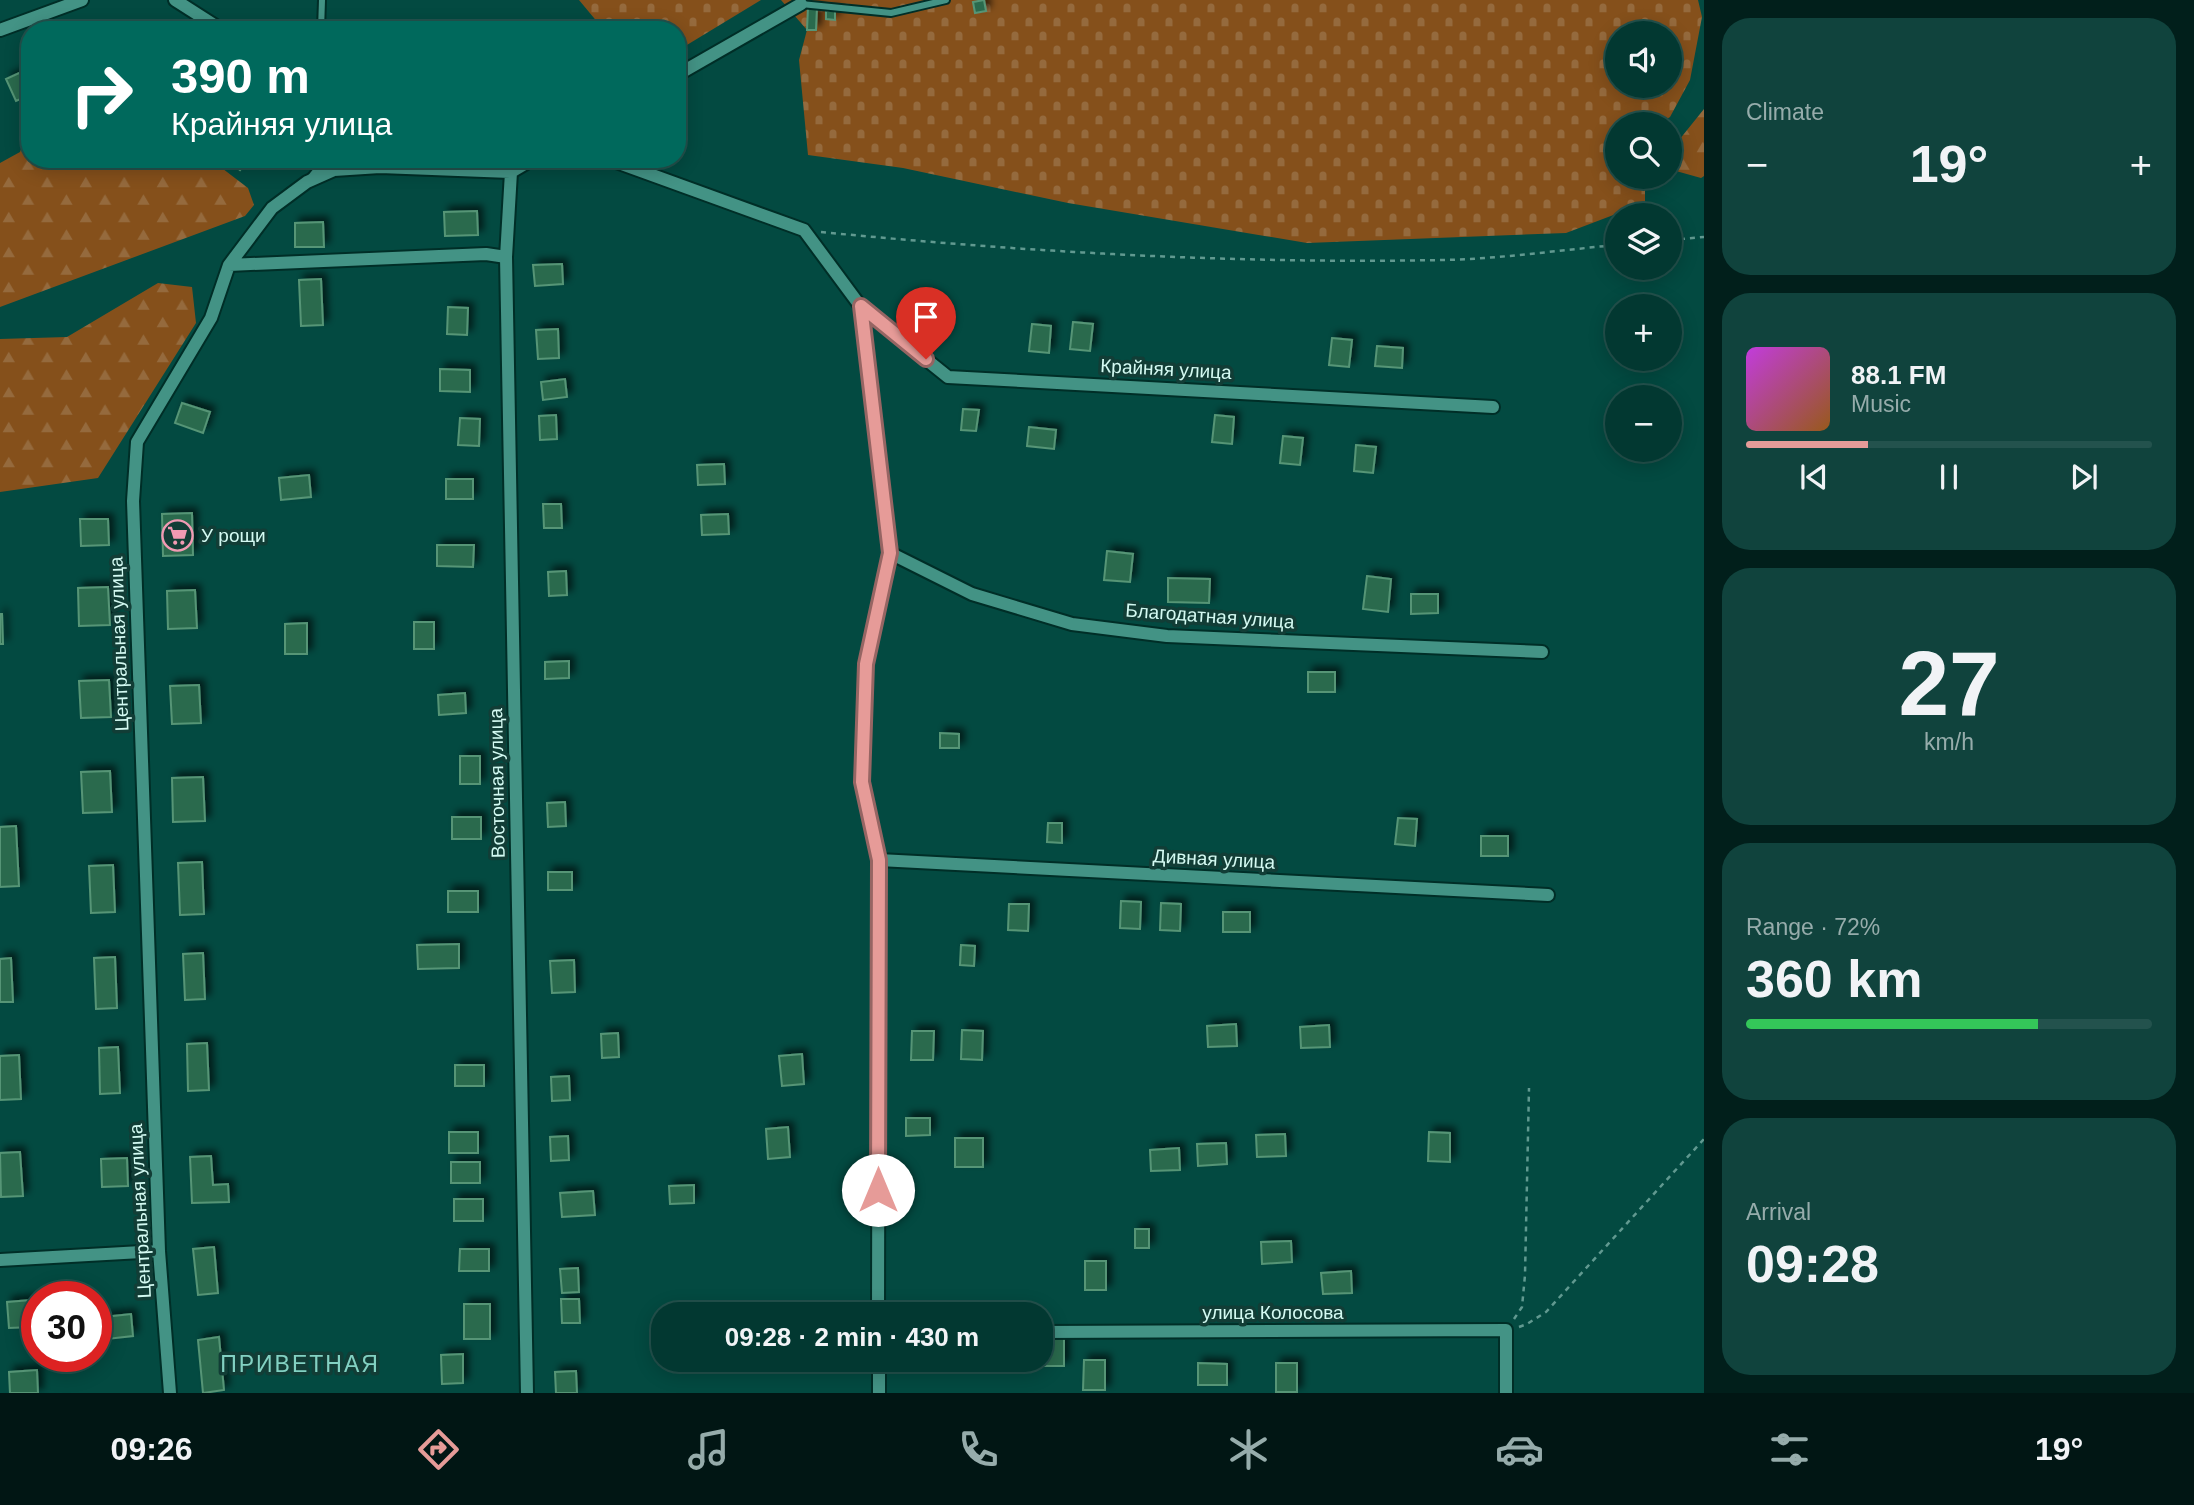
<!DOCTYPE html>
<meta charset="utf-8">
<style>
body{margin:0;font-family:Arial,sans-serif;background:#10433d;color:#f1f3f6;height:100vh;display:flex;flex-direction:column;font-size:26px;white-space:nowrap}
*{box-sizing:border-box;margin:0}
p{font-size:23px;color:#96acab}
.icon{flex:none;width:38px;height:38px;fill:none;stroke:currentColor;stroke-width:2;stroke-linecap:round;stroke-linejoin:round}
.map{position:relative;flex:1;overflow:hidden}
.sheet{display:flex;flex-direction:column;gap:18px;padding:18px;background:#011f1b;width:490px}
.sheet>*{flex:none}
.hud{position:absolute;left:21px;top:21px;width:665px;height:147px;border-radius:28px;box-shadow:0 4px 18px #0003,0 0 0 2px #23524d;background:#00695c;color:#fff;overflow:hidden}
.tools{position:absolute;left:1605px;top:21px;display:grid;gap:14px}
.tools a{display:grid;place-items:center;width:77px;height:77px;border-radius:50%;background:#023831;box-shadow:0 4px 18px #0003,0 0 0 2px #23524d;font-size:35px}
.speed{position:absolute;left:21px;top:1281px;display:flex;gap:14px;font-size:35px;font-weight:700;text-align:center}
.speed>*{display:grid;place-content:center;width:91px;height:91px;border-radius:50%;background:#023831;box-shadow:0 4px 18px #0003,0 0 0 2px #23524d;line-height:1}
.speed .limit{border:10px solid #d22;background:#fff;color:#111}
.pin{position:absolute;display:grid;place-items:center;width:60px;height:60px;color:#fff;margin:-72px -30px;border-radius:50% 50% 50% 0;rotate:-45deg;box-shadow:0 0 7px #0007}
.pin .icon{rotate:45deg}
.me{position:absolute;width:77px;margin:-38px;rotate:0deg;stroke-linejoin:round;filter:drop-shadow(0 0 5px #0008)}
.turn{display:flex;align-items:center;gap:24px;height:147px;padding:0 35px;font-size:32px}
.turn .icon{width:91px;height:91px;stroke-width:2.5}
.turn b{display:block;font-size:49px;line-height:60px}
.big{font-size:52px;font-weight:600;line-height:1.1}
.sheet .card{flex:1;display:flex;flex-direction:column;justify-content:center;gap:10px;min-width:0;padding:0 24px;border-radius:28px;background:#10433d}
.sheet .dial{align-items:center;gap:0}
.dial b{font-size:91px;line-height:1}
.song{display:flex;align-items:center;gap:21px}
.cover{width:84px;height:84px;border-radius:10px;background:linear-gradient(135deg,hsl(290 70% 55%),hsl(30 70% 35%))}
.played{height:7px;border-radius:4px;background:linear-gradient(90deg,#e69b98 30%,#23524d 30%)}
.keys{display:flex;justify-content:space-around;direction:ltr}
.heat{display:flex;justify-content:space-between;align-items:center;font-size:38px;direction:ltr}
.charge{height:10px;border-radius:5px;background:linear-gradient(90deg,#34c759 72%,#23524d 0)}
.trip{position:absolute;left:651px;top:1302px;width:402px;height:70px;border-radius:28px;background:#023831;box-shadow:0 4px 18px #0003,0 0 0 2px #23524d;font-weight:600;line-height:70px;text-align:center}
.dock{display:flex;height:112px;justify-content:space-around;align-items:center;background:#011614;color:#96acab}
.dock .icon{width:49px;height:49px}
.dock .selected{color:#e69b98}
.dock b{font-size:32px;color:#f1f3f6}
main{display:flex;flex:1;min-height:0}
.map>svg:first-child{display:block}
.forest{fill:url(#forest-firs)}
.cemetery{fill:url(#cemetery-stones);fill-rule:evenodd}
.building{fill:#2b6b4e;stroke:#569576;stroke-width:2;filter:url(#shadow)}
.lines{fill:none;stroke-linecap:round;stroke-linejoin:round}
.lane-casing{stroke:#002e27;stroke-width:10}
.street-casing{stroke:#002e27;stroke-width:16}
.path{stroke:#619990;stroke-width:2.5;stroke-dasharray:5 5;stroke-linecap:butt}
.lane{stroke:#439385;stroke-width:6}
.street{stroke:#439385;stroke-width:12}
.route-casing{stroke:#966563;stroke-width:18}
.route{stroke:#e69b98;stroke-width:12}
.labels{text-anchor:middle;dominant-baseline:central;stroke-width:7;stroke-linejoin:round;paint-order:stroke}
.street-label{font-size:19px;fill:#d4faf2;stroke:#123d36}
.poi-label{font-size:19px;fill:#d4faf2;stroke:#123d36;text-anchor:start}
.quarter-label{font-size:23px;letter-spacing:2px;fill:#82d1c2;stroke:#123d36}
</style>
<main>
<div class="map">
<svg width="1704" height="1393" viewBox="0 0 1704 1393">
<defs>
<pattern id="forest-firs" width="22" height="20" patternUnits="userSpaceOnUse" patternTransform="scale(1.75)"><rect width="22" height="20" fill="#85501b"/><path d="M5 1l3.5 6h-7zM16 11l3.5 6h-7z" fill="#956a3d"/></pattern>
<pattern id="cemetery-stones" width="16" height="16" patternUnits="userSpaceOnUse" patternTransform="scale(1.75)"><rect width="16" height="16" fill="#85501b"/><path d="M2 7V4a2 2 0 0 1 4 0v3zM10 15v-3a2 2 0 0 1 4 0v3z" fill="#956a3d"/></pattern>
<filter id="shadow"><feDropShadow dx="5" dy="-5" stdDeviation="3.5" flood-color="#0009"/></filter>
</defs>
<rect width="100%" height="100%" fill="#034a41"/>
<path class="forest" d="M1704 109V176L1701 178 1676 171 1675 145Z
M30 122V159H210L248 188 254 205 245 216 0 307V163L20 152Z
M158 283 192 287 196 323 98 478 0 492V339L67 337Z"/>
<path class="cemetery" d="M579 0H761L677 51V30H604Z
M781 0H1698L1702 17 1690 80 1670 117 1659 124H1617V177H1645V203L1566 233 1307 243 1068 203 903 168 808 155 799 60 807 30ZM1617 33H1670V86H1617Z"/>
<path class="building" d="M984 0 986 11 975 13 973 2Z
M808 7H817L816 30H807Z
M826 11H835V20L826 19Z
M30 68V95L16 101 6 79Z
M227 159H249L240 170Z
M477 211 478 235 445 236 444 212Z
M323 222 324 247H295V223Z
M562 264 563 284 535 286 533 265Z
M321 279 323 325 301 326 299 280Z
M448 307 468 308 467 335 447 334Z
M1073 322 1093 324 1090 351 1070 349Z
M1032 324 1051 326 1049 353 1029 351Z
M558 329 559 358 538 359 536 330Z
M1332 338 1352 340 1349 367 1329 365Z
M1377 346 1403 348 1402 368 1375 366Z
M440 369 470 370V392L440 391Z
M565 379 567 397 543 400 541 382Z
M182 403 210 412 203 433 175 423Z
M963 409 979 410 976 431 961 430Z
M556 415 557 439 540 440 539 416Z
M1215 415 1234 417 1232 444 1212 442Z
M460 418 480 419 479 446 458 445Z
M1029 427 1056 430 1054 449 1027 446Z
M1283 436 1303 438 1300 465 1280 463Z
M1356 445 1376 447 1373 473 1354 471Z
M724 464 725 484 698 485 697 465Z
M309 475 311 497 281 500 279 478Z
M446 479H473V499H446Z
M543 504H561L562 528H544Z
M192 513 193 555 163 556 162 514Z
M728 514 729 534 702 535 701 515Z
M80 519H108L109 545 81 546Z
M437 545H474L473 567 437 566Z
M1107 551 1133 554 1130 582 1104 580Z
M566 571 567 595 549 596 548 572Z
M1367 576 1391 579 1388 612 1363 609Z
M1168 578 1210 579 1209 603 1168 602Z
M108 587 110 625 79 626 78 588Z
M195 590 197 628 168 629 167 591Z
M1411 594H1438V613L1411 614Z
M0 614H2L3 644H0Z
M414 622H434V649H414Z
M307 623V654H285V624Z
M569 661V678L545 679V662Z
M1308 672H1335V692H1308Z
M109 680 111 717 81 718 79 681Z
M199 685 201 723 172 724 170 686Z
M465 693 466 713 439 715 438 695Z
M940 733 959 734V748H940Z
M460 756H480V784H460Z
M110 771 112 812 83 813 81 772Z
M203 777 205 821 173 822 172 778Z
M565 802 566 826 548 827 547 803Z
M452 817H481V839H452Z
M1398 818 1417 819 1415 846 1395 844Z
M1048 823H1062V843L1047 842Z
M16 826 19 886 0 887V827Z
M1481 836H1508V856H1481Z
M202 862 204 914 180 915 178 863Z
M113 865 115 912 91 913 89 866Z
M548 872H572V890H548Z
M448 891H478V912H448Z
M1121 901 1141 902 1140 929 1120 928Z
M1161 903 1181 904 1180 931 1160 930Z
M1009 904H1029L1028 931 1008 930Z
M1223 912H1250V932H1223Z
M459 944V968L418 969 417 945Z
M961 945 975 946 974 966 960 965Z
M203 953 205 999 185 1000 183 954Z
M115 957 117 1008 96 1009 94 958Z
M11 958 13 1002H0V959Z
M574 960 575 992 552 993 550 961Z
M1236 1024 1237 1046 1208 1047 1207 1026Z
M1329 1025 1330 1047 1301 1048 1300 1027Z
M962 1030 983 1031 982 1060 961 1059Z
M912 1031H934L933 1060H911Z
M618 1033 619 1057 602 1058 601 1034Z
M207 1043 209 1090 188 1091 187 1044Z
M118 1047 120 1093 100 1094 99 1048Z
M802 1054 804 1084 782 1086 779 1056Z
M19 1055 21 1099 0 1100V1056Z
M455 1065H484V1086H455Z
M569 1076 570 1100 552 1101 551 1077Z
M906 1118H930V1135L906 1136Z
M788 1127 790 1157 768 1159 766 1129Z
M449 1132H478V1153H449Z
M1429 1132 1450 1133V1162L1428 1161Z
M1285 1134 1286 1156 1257 1157 1256 1135Z
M568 1136 569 1160 551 1161 550 1137Z
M955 1138H983V1167H955Z
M1226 1143 1227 1164 1198 1166 1197 1144Z
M1179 1148 1180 1170 1151 1171 1150 1150Z
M20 1152 23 1196 1 1197 0 1153Z
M211 1156 213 1185 228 1184 229 1202 192 1203 190 1157Z
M127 1158 128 1186 102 1187 101 1159Z
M451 1162H480V1183H451Z
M694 1185V1203L670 1204 669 1186Z
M593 1191 595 1215 562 1217 560 1193Z
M454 1199H483V1221H454Z
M1135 1229H1149V1248H1135Z
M1291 1241 1292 1262 1262 1264 1261 1242Z
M214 1247 218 1293 198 1295 193 1249Z
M460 1249H489V1271H459Z
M1085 1261H1106V1290H1085Z
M578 1268 579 1292 562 1293 560 1269Z
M1351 1271 1352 1293 1323 1294 1321 1273Z
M561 1299H579L580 1323H562Z
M31 1300 33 1327 9 1328 7 1302Z
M464 1304H490V1339H464Z
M131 1314 133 1336 107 1339 104 1317Z
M219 1337 224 1390 203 1393 198 1340Z
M1043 1337H1064V1366H1042Z
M463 1354V1383L442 1384 441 1355Z
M982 1360H1003V1363H982Z
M1084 1360H1105V1390H1083Z
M1198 1363 1227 1364V1385H1198Z
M1276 1363H1297V1392H1276Z
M37 1370 38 1393H10L9 1372Z
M576 1371 577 1393H556L555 1372Z"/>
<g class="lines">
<defs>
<path id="lane" d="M801 4 891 13 946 0
M321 30 322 0
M310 178 319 167 321 159"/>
<path id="street" d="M175 0 222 30
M0 30 82 0
M677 75 801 4
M608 159 804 230 861 307 948 377 1493 407
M511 172 506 257 527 1393
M229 265 486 254 506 257
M861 307 890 553 866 664 862 782 879 860 878 1314
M890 553 972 594 1072 624 1167 636 1542 652
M879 860 1548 895
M0 1260 159 1251
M1041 1332 1506 1330V1393
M879 1360V1393
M170 1393 159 1251 133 501 137 442 211 318 229 265 272 208 307 182 334 170 380 167 511 172 533 159"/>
</defs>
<use href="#lane" class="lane-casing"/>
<use href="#street" class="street-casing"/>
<path class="path" d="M821 232C1027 252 1235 264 1442 260 1500 259 1559 250 1617 245
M1670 240 1704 237
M1514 1319 1522 1307 1525 1275 1529 1088
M1519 1327 1527 1324 1546 1312 1704 1139"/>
<use href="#lane" class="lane"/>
<use href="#street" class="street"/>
</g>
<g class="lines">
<defs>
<path id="route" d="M878 1190 879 860 862 782 866 664 890 553 861 306 926 359"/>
</defs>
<use href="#route" class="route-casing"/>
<use href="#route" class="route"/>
</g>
<defs>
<symbol id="supermarket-ring" viewBox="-11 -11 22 22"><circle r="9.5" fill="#123d36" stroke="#f19ab3" stroke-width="1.5"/><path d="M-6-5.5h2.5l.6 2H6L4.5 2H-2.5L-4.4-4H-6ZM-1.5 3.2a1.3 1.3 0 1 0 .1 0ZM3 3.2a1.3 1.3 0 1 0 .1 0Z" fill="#f19ab3"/></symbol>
</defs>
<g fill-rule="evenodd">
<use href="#supermarket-ring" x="160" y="518" width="35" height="35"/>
</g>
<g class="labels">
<g class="street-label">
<text transform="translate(1166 369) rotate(3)">Крайняя улица</text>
<text transform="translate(1210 616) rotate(4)">Благодатная улица</text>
<text transform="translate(119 644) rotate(-92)">Центральная улица</text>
<text transform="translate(497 783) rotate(-91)">Восточная улица</text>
<text transform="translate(1214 859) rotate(3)">Дивная улица</text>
<text transform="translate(140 1211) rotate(-93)">Центральная улица</text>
<text x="1273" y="1312">улица Колосова</text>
</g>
<g class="poi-label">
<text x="201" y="535">У рощи</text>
</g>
<g class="quarter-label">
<text x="300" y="1364">ПРИВЕТНАЯ</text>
</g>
</g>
</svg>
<div class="tools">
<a><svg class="icon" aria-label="sound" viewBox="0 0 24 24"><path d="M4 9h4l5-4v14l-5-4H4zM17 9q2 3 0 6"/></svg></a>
<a><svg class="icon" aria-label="search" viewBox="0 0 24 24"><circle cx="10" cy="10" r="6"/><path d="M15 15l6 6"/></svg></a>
<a><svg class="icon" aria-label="layers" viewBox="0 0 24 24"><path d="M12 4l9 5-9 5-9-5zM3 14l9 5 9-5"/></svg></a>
<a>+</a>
<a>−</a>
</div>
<div class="speed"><div class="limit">30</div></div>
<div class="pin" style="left:926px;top:359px;background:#d93025"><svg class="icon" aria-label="arrive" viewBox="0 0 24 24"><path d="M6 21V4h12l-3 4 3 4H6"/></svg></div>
<svg class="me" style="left:878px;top:1190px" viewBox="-20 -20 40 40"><circle r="19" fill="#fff"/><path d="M0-13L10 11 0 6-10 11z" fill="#e69b98"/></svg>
<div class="trip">09:28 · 2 min · 430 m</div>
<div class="hud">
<div class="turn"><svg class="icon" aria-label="right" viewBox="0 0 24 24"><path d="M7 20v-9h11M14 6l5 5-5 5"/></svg><div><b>390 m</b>Крайняя улица</div></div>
</div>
</div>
<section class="sheet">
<div class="card"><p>Climate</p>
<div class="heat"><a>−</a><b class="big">19°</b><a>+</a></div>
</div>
<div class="card">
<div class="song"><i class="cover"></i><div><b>88.1 FM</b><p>Music</p></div></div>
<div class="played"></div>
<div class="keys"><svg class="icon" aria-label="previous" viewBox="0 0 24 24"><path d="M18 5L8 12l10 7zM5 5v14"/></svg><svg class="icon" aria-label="pause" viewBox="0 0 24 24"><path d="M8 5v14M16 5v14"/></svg><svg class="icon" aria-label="next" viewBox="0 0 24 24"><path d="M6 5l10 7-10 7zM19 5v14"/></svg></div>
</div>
<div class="card dial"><b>27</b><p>km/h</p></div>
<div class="card"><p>Range · 72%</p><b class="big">360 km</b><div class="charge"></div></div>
<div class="card"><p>Arrival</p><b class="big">09:28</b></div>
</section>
</main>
<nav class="dock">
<b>09:26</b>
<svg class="icon selected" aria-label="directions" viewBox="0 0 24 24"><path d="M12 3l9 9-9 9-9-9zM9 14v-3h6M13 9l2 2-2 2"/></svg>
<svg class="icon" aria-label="music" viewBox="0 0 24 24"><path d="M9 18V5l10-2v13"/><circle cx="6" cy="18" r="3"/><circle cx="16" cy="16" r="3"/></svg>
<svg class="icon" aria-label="phone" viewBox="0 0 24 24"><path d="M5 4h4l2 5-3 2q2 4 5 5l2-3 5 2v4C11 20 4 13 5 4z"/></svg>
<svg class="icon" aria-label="climate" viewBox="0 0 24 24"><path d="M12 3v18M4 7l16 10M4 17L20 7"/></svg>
<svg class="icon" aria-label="car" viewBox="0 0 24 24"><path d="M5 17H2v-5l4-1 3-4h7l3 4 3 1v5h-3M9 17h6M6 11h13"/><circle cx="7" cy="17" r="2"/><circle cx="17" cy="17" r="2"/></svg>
<svg class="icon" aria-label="filters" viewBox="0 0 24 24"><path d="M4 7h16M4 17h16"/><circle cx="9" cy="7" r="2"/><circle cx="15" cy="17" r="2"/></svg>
<b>19°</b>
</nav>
